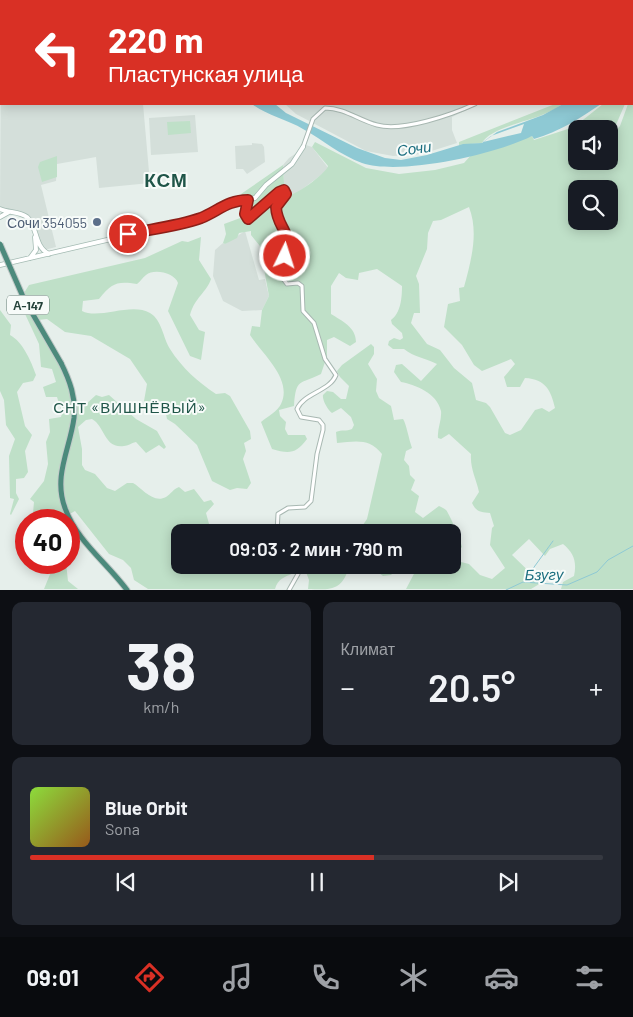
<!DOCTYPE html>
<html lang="ru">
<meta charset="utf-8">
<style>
body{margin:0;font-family:Barlow,sans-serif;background:#242831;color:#f1f3f6;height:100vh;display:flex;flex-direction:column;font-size:19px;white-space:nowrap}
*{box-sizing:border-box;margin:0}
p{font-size:16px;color:#9ea1a6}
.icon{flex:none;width:28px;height:28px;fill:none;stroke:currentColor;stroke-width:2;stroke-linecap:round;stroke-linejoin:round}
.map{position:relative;height:590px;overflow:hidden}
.details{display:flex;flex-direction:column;gap:12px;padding:12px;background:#0d0f14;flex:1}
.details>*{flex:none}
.hud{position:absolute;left:0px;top:0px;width:634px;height:105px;box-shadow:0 2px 12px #0003;background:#d93025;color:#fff;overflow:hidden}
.controls{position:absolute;left:568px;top:120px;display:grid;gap:10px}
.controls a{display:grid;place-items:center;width:50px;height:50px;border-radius:10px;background:#171b24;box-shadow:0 2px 12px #0003;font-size:25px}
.speed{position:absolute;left:15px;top:509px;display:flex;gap:10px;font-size:25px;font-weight:700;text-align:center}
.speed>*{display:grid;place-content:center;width:65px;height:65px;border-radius:50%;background:#171b24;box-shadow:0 2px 12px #0003;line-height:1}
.speed .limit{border:8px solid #d22;background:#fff;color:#111}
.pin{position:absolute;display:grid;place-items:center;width:42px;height:42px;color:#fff;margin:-21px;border:2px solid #fff;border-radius:50%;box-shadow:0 1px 5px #0007}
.me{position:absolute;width:55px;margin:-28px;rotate:4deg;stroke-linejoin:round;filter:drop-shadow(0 0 4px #0008)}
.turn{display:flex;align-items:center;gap:18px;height:105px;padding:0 25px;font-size:22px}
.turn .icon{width:65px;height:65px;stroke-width:2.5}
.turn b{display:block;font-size:35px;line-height:42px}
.big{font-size:38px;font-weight:600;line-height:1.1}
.details .tile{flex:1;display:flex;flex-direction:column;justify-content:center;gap:8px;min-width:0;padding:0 18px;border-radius:10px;background:#242831}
.details .dial{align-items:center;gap:0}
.dial b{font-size:65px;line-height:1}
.song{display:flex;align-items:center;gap:15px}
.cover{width:60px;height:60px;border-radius:8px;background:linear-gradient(135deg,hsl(90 70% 55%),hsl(30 70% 35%))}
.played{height:5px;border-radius:2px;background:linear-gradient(90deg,#d93025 60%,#363941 60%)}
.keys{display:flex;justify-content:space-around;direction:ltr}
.heat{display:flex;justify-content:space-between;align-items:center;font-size:28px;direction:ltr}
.details .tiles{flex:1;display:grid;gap:12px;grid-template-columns:1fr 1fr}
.tile:last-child{grid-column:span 2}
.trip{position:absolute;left:171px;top:524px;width:290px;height:50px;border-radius:10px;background:#171b24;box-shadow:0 2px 12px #0003;font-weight:600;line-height:50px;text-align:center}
.tab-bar{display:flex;height:80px;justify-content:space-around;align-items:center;background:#090b0e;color:#9ea1a6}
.tab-bar .icon{width:35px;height:35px}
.tab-bar .selected{color:#d93025}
.tab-bar b{font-size:22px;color:#f1f3f6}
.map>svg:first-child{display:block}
.built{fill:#d4dfda}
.green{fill:#bfe0c8;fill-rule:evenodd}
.water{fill:#8ec9d4;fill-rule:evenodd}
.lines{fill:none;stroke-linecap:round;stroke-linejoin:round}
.stream{stroke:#8ec9d4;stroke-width:1}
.tertiary-casing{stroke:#a8b8b2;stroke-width:5}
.secondary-casing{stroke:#a4bbb3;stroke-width:5.5}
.trunk-casing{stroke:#c2cac8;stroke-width:7}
.tertiary{stroke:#fff;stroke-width:3}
.secondary{stroke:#fff;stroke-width:4}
.trunk{stroke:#4c8a7c;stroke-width:5}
.trunk-bridge-casing{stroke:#c2cac8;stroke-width:7;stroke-linecap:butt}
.trunk-bridge{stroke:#4c8a7c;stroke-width:5}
.route-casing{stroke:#8d1f18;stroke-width:12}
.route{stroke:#d93025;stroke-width:9}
.service-dot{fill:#5c6f8a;stroke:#f7fbf9;stroke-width:2}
.labels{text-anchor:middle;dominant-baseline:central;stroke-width:4;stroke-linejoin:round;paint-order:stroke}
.shield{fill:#f7fbf9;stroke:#637a73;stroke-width:1}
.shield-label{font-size:12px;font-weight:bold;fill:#24423a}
.service-label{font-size:14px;fill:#4e5e75;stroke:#f7fbf9;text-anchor:end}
.water-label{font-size:15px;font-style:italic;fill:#1c6f80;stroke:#f7fbf9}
.neighbourhood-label{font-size:15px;letter-spacing:1px;fill:#1f5548;stroke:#f7fbf9}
.district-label{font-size:19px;font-weight:bold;letter-spacing:1px;fill:#1f5548;stroke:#f7fbf9}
</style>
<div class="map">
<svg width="633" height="590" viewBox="0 0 633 590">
<rect width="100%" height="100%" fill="#e6efeb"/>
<path class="built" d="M1 41V104H143L150 183 99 188 96 157 57 164 56 181 41 185 56 247 44 250 30 220 21 213 0 211Z
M285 104 457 105 479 104 452 117V130L457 143 422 154 393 156 366 151 296 114Z
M195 115 198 152 151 155 149 118Z
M252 143 262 144 264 147 265 162 247 174 243 169H236L235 146 252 145Z
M303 144 312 147 329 169 297 193 291 194 284 183 283 165 289 158 301 150Z
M245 231 259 280 265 279 267 288 269 296 262 310 242 311 223 301 213 276 215 250 223 243 225 244Z"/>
<path class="green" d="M633 84V589H561L563 582 574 576C577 562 574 553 563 544L550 549 545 556 529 539 512 555 541 583 531 589H406L416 570 440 574 457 561 469 564 480 575 492 579 505 568 490 545 492 528 494 526 490 513C481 512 476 512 472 503L479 492C476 478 470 469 471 454L449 434 441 439 438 438C437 429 442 420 441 411 437 393 416 385 401 382L394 372 396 365 402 364 421 381 437 364C425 358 414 357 404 349H393L388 345 389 341 394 338 400 340 403 338 402 333 392 324 391 320C401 313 402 297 402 286L377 269 359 273 358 280 346 278 339 273 331 286V314C342 321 356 327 356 342L350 346 334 337 327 340V356L321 374C300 385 296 377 294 406L279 410 280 416 286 422 285 429 288 435H305L307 439C296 454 289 454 272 449L261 422C267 417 278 411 281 404 293 379 262 354 250 335L252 326 260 327 262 310 269 296 262 258 264 251 251 235V231L239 233 237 238 225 244 223 243 226 234 224 224 243 217 254 202 252 198H239L241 194 283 165 284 183 292 194C299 193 327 172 328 166L312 147 315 142 366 168 399 174 435 170 464 163 472 154 532 136 534 140 574 127 603 104H625L615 127 609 132V129H576V151L574 153 576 161H609V137L620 126 628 104H632ZM576 189H609V221H576ZM469 207C479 233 471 261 464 287L459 288 460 301 448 304 444 327 462 345 474 365 482 371 511 359 515 364 504 377 507 387H520L525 378C546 379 551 391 555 408L549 412 542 408 535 410 521 430 510 435 505 433 490 407 486 403 476 400 472 383 454 368 440 350 427 344 411 323 414 313H420L419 284 416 276 427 249 428 233 433 221 441 220Z
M555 104H563C556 108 550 112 542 115 528 121 489 129 482 143L459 145V142Z
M190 121 191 133 168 135 167 122Z
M57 156V177L42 182 38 167 40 162Z
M201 237 199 260 211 279C207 292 195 297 190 315L199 330 205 332 201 360 190 356 168 311 178 283C175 273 154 268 146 275 142 278 141 281 137 284 117 281 112 283 99 299L83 301 82 311C99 320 131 302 150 313 162 320 163 338 170 349 182 368 198 382 216 394L225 393 230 396 250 431 251 439 244 443 246 451 243 459 251 483 247 489 237 488 230 490 212 481 197 445 175 424 167 419 164 404 159 402 153 406 147 405 144 401 147 384 130 359 91 336 65 332 47 319 38 320 63 362 77 401 80 405H85L96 395 102 397 109 395 136 419 157 431 166 447 164 449 159 445 146 453 136 442C131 443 128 446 124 446 104 449 105 426 92 419L86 420 78 427 82 449V465L85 470 95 474 107 488 115 491 127 483H133C142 488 153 504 166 497 171 494 173 489 179 487L185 492 194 489 204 502 211 500 214 504 206 513 211 531 215 532H180V565H295L294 573C284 577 278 579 275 589H148L134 580 131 568 123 560 109 554 75 511 59 520H37L33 513 34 502 30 499 44 481 48 464 46 442 50 432 49 419 61 417 62 413 57 397H46L43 387 56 382 52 369 41 367 39 344 19 301 29 285 145 258 182 241 188 242Z
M0 310 11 325 10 335C23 342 31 361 36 375L33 381 23 383 17 392 25 426 32 435 25 451 28 472 24 478 16 479V493L19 499 11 515 10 514 14 499 10 498 9 456 15 439 6 425 4 400 0 391Z
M371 344 374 347V354L368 364 377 379 376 391 379 398 391 406 394 420 403 419C406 423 409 440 412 448L406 451 404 460 409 466 410 475 415 480 411 490 419 496 415 512 423 518 439 506C441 507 444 508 446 510 449 513 462 543 462 547L454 555 452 532H358L367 519 382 454C370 438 356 441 337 443L336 432C342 429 346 432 352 429L354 425 351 417 341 408 332 413C328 410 322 400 323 395L327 391 333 392 341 399H346L349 386 340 377 337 371 342 365Z
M55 562 66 563 68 581 78 589H44Z
M311 565H394L396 570 391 575 383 576C377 571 371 568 362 571L354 566 349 568C341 590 333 590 308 589L309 580 306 572Z"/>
<path class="water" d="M252 104H275L286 113 357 148 385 158 401 160 427 155 463 144 482 143 497 132 543 115 563 104H601C580 118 559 132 534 139L532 136C496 154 401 176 362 163 340 155 323 140 303 129 288 120 264 114 252 104ZM524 124 521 133 483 142 491 136Z"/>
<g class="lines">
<path class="stream" d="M297 0 298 1
M524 581 553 541
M506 590 523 582 567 585 597 572 608 560 633 546"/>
<defs>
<path id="tertiary" d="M294 0V1
M632 19H633
M303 147 313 119 325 108C345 108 358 120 377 125 402 132 451 115 475 104
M248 200 245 214 248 219 279 192 284 190 286 192 276 207C277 221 288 228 289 240 290 252 283 266 284 280L287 284 298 283 302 286 303 311 314 323 325 359 336 375C330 391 304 393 297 409L301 417 319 420 323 425V430L317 454 311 501 305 507 288 508 278 514 277 532
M289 590 298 574 301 565"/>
<path id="secondary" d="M0 209C9 213 19 211 27 217 38 227 34 247 49 254
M0 217 9 212
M30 258 36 250 35 237
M0 265 201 218 227 204 255 198 266 185 292 164 303 147"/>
<path id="trunk" d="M3 1V0
M0 56 1 35
M61 363C70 381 76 398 74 418 70 449 53 476 65 508 76 540 107 563 127 590"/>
</defs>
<use href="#tertiary" class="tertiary-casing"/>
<use href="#secondary" class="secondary-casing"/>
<use href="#trunk" class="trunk-casing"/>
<use href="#tertiary" class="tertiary"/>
<use href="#secondary" class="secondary"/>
<use href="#trunk" class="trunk"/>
<defs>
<path id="trunk-bridge" d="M0 244 24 299 61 363"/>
</defs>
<use href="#trunk-bridge" class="trunk-bridge-casing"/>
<use href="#trunk-bridge" class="trunk-bridge"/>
</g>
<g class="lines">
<defs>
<path id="route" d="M128 234C152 229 178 226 201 218 218 211 228 200 248 200L245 214 248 219 279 192 284 190 286 194 276 207C277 229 294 232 285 256"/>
</defs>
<use href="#route" class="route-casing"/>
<use href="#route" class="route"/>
</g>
<circle class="service-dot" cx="97" cy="222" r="5"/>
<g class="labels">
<rect class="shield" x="7" y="295.5" width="42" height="19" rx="4"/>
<g class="shield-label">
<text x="28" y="305">А-147</text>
</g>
<g class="service-label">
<text x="87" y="222">Сочи 354055</text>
</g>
<g class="water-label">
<text transform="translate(414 148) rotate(-8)">Сочи</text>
<text transform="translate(544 574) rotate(-1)">Бзугу</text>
</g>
<g class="neighbourhood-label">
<text x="130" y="407">СНТ «ВИШНЁВЫЙ»</text>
</g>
<g class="district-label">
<text x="166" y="179">КСМ</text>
</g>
</g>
</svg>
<div class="controls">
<a><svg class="icon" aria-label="sound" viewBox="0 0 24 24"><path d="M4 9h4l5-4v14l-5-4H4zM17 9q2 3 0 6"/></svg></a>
<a><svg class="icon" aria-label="search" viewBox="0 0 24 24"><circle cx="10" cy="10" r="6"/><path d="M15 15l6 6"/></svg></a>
</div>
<div class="speed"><div class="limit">40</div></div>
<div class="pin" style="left:128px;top:234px;background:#d93025"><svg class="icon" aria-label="arrive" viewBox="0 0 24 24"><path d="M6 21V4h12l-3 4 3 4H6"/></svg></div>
<svg class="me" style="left:285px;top:256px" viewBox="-20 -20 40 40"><circle r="17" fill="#d93025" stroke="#fff" stroke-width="3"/><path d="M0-11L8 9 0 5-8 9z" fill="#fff"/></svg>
<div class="trip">09:03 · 2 мин · 790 m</div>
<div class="hud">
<div class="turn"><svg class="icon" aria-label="left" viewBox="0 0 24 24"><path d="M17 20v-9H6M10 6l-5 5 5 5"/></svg><div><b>220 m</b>Пластунская улица</div></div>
</div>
</div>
<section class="details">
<div class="tiles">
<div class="tile dial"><b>38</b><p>km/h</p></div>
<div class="tile"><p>Климат</p>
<div class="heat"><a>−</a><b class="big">20.5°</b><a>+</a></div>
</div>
<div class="tile">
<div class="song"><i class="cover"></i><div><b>Blue Orbit</b><p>Sona</p></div></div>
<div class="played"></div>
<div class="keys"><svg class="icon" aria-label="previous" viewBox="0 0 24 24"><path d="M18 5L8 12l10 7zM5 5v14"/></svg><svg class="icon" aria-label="pause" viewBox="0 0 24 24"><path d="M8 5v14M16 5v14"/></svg><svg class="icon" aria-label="next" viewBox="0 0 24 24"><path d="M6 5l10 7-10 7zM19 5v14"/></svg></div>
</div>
</div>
</section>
<nav class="tab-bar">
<b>09:01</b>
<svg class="icon selected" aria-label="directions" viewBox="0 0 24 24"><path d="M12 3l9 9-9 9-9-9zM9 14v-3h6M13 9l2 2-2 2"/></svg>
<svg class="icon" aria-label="music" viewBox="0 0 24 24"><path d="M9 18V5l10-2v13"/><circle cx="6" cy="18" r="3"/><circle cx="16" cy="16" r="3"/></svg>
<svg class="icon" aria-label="phone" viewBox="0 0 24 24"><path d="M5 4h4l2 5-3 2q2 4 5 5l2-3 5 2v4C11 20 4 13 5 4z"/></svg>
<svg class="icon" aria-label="climate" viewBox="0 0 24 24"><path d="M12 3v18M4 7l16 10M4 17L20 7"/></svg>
<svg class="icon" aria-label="car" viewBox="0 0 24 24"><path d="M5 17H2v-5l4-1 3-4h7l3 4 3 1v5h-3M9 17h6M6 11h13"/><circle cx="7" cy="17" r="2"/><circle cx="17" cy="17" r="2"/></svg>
<svg class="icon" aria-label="filters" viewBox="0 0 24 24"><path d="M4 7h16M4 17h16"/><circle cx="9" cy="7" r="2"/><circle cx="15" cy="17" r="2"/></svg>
</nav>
